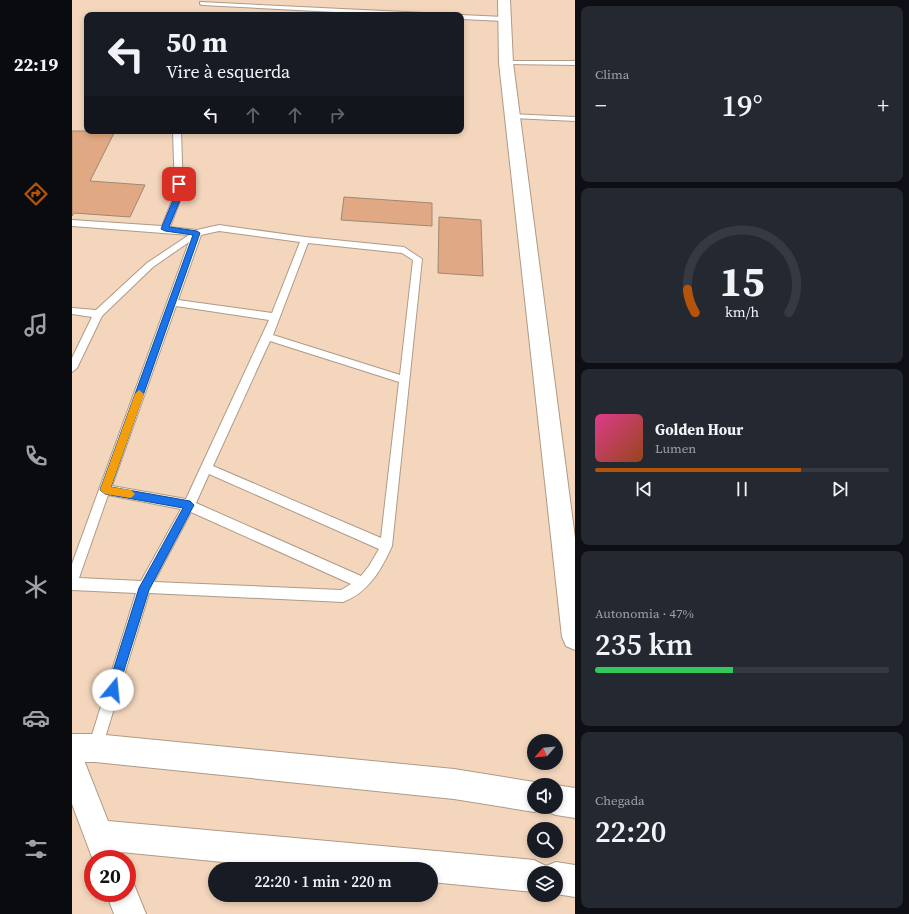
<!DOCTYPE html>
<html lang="pt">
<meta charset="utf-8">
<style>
body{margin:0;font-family:"Source Serif 4",serif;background:#242831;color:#f1f3f6;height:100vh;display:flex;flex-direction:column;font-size:15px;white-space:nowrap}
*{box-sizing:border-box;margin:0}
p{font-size:13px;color:#9ea1a6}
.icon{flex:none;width:22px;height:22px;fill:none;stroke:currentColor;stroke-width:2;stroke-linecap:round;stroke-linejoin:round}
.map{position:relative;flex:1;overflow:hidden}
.drawer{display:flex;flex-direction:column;gap:6px;padding:6px;background:#0d0f14;width:334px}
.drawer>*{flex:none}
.guide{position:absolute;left:12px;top:12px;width:380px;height:122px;border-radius:8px;box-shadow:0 2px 6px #0003;background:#171b24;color:#f1f3f6;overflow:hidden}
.needle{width:26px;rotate:243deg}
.fabs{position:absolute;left:455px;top:734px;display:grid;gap:8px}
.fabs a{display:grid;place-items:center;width:36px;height:36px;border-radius:50%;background:#171b24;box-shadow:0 2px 6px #0003;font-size:20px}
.speed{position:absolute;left:12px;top:850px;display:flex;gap:8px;font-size:20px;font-weight:700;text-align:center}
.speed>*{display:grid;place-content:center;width:52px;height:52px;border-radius:50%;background:#171b24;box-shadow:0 2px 6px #0003;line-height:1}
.speed .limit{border:6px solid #d22;background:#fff;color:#111}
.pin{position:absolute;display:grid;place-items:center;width:34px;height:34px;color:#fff;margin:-17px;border-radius:8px;box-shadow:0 2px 6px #0006}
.me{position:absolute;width:44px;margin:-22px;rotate:17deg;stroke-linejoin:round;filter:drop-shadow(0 0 3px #0008)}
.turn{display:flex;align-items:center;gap:14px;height:84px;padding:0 16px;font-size:18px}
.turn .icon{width:52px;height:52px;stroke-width:2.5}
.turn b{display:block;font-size:28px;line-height:34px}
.lanes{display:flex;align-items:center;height:38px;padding:0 16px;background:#0003;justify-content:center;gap:20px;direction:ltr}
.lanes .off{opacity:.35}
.big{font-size:30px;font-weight:600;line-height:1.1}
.drawer .card{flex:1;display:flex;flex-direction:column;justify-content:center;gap:6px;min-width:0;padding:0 14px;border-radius:8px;background:#242831}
.drawer .dial{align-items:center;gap:0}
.dial svg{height:104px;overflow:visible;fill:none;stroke:#363941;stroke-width:7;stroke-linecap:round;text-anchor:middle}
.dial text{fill:#f1f3f6;stroke:none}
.song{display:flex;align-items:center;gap:12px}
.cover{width:48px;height:48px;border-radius:6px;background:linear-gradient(135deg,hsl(330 70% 55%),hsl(20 70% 35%))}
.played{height:4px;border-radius:2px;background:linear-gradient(90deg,#b45309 70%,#363941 70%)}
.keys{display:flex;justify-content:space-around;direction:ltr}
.heat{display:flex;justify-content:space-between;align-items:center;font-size:22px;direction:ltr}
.charge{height:6px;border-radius:3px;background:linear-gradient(90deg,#34c759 47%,#363941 0)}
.trip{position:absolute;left:136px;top:862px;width:230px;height:40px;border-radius:20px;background:#171b24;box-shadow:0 2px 6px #0003;font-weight:600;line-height:40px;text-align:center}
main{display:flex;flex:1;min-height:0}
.tabs{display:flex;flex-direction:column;width:72px;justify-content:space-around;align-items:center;background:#090b0e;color:#9ea1a6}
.tabs .icon{width:28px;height:28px}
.tabs .on{color:#b45309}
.tabs b{font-size:18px;color:#f1f3f6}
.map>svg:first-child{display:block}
.built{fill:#f3d6bc;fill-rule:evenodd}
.building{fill:#e1a983;stroke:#9e8777}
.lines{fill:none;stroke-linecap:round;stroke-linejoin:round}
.service-casing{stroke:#af9a87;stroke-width:2}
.minor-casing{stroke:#af9a87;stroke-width:2}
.tertiary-casing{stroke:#af9a87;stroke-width:2}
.service{fill:#fff;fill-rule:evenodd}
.minor{fill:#fff;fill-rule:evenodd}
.tertiary{fill:#fff;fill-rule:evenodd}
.route{fill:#1a73e8;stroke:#114b97}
.slow{fill:#f59e0b}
</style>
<main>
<nav class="tabs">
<b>22:19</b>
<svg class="icon on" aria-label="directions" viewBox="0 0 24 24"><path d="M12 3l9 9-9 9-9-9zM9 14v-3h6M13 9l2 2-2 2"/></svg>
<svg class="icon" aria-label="music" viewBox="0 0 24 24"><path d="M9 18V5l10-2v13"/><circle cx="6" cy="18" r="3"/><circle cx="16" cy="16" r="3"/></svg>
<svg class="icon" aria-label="phone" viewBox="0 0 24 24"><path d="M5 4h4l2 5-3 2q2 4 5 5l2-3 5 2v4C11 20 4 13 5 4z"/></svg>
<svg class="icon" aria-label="climate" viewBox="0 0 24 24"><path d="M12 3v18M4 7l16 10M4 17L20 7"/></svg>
<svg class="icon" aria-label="car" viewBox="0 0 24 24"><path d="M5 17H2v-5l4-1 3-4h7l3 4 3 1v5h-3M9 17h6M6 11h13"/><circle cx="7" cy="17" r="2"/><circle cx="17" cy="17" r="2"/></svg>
<svg class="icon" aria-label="filters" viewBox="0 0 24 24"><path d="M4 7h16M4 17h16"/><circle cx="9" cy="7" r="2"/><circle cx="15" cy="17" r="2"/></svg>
</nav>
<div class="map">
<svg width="503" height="914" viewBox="0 0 503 914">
<rect width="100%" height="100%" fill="#f8e1cc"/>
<path class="built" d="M0 0H503V914H0ZM15 15H389V131H15ZM462 741H484V763H462ZM462 785H484V807H462ZM462 829H484V851H462ZM21 859H55V893H21ZM143 869H359V895H143ZM462 873H484V895H462Z"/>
<path class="building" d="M0 131H43L18 181 73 185 58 217 2 213 0 216Z
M272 197 360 203V226L269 220Z
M367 217 409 220 411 276 366 273Z"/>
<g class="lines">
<defs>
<path id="service" d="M128 2 353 13 356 15H320L130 5 128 4Z
M389 15 432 17 435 19 432 21 389 19Z
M434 61H503V65L432 64 431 63Z
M438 114 503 117V121L441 118 437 116Z
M101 131H109L111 193 98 227 125 230 147 225 233 237 332 247 350 259 320 546C309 570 297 592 271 602L77 593 30 748 28 753 23 755 18 753 16 748 64 593 0 590V564L117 242 81 267 30 316 5 368 0 372V358L20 317 0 314V308L24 310 75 263 117 235 0 226V220L90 226 103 193ZM147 231 228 242 200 313 106 300 129 235ZM236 243 330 253 341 260 328 375 201 335ZM104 306 197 320 114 499 40 486ZM198 341 327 382 309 538 141 466ZM137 474 307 549 297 566 289 576 124 503ZM36 495 109 509 69 581 7 578ZM119 512 279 584 269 590 82 582Z"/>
<path id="minor" d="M426 0H438L441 63 503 538V650L494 646 490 637 427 63Z
M0 750 10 755 36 821 462 860 474 866 484 862 503 865V897L484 894V873H462V892L359 882V869H223L49 852 52 859H21V860L0 804Z
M55 879 61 882 74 914H42L34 893H55Z"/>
<path id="tertiary" d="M0 734H23L382 769 462 782 469 785H462V807H484V785L503 788V818L484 815 473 811 472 808 462 812 382 799 23 762H0Z"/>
</defs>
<use href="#service" class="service-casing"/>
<use href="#minor" class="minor-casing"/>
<use href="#tertiary" class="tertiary-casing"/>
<use href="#service" class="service"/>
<use href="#minor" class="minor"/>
<use href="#tertiary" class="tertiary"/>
</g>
<path class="route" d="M107 182 111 184V193L97 227 125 231 128 233 39 487 118 501 122 505 77 590 46 690 45 694 41 696 37 694 35 690 67 588 111 508 33 494 28 490 121 235 93 231 89 229 104 193V184Z"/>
<path class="slow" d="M67 390 72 394 39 487 59 490 63 494 59 498 33 494 28 490 63 394Z"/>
</svg>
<div class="fabs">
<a><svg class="needle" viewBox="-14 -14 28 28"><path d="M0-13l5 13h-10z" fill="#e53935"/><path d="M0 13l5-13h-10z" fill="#9ea1a6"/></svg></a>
<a><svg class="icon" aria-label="sound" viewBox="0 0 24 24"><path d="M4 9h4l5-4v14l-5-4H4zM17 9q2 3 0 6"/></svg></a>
<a><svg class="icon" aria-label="search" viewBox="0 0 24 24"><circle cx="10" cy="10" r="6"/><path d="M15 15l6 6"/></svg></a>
<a><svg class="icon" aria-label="layers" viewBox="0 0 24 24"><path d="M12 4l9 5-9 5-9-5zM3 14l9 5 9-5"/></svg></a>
</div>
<div class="speed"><div class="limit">20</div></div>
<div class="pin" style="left:107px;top:184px;background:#d93025"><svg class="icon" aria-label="arrive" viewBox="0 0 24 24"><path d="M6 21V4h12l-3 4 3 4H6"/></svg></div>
<svg class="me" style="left:41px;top:690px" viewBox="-20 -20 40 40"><circle r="19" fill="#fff"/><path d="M0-13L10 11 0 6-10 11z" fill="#1a73e8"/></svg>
<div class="trip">22:20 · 1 min · 220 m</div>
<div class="guide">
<div class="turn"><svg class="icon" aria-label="left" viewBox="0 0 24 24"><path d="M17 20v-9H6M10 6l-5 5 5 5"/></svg><div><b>50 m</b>Vire à esquerda</div></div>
<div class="lanes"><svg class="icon" aria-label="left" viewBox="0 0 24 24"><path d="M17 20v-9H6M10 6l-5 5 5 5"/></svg><svg class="icon off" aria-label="ahead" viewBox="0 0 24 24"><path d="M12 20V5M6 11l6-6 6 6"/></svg><svg class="icon off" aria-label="ahead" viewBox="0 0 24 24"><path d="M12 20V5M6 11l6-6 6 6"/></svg><svg class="icon off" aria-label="right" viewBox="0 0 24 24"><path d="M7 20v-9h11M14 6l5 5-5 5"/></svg></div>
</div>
</div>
<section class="drawer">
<div class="card"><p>Clima</p>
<div class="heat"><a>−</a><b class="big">19°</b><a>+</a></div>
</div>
<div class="card dial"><svg viewBox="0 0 100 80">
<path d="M14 69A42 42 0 1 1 86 69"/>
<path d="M14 69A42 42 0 0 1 8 51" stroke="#b45309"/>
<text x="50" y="56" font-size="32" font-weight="700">15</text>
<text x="50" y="72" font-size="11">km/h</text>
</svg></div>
<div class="card">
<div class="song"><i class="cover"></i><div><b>Golden Hour</b><p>Lumen</p></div></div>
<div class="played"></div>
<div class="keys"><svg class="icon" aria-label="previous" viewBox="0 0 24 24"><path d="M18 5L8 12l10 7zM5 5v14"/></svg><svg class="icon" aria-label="pause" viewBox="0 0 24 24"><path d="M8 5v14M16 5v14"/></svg><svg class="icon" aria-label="next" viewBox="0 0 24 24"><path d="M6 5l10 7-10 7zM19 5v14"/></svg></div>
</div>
<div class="card"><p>Autonomia · 47%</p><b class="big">235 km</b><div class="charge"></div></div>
<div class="card"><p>Chegada</p><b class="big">22:20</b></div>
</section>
</main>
